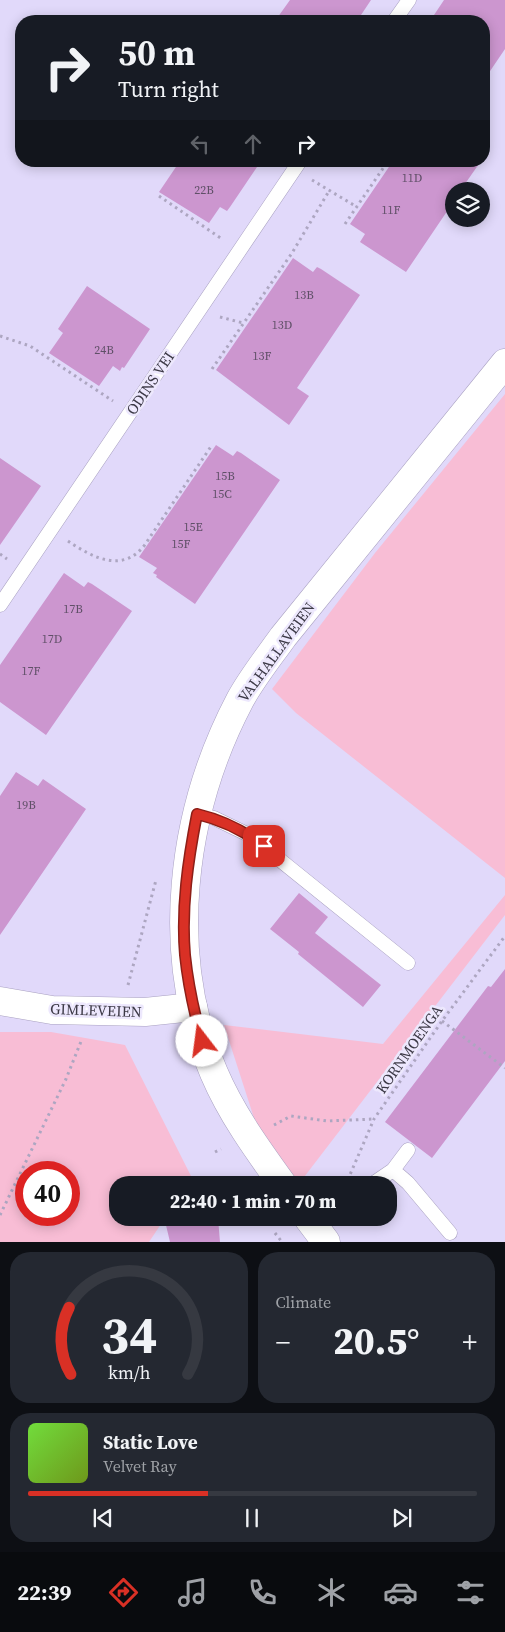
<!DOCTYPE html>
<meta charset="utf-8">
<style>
body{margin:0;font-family:"Source Serif 4",serif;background:#242831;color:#f1f3f6;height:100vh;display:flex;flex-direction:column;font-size:19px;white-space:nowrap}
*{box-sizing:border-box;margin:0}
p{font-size:16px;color:#9ea1a6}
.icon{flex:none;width:28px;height:28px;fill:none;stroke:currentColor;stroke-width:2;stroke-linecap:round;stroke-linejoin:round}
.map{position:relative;height:1242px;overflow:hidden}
.side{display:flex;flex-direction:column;gap:10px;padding:10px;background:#0d0f14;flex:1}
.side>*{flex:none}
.banner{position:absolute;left:15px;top:15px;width:475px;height:152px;border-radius:20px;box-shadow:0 2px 12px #0003;background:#171b24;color:#f1f3f6;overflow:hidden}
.controls{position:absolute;left:445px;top:182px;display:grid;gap:10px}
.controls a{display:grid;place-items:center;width:45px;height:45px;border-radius:50%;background:#171b24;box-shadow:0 2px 12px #0003;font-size:25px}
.speed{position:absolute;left:15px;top:1161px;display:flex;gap:10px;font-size:25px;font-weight:700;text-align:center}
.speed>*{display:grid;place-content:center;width:65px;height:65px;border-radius:50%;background:#171b24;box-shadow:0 2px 12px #0003;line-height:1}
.speed .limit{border:8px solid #d22;background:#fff;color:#111}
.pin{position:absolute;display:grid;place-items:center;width:42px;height:42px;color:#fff;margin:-21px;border-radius:10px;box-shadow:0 2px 8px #0006}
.me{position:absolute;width:55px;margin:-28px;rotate:345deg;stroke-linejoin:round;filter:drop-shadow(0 0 4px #0008)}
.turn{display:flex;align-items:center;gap:18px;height:105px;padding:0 20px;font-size:22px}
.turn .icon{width:65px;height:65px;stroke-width:2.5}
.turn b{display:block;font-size:35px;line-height:42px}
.lanes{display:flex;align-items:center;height:48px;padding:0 20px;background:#0003;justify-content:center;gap:25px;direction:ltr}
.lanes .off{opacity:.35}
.big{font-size:38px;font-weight:800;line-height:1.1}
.side .card{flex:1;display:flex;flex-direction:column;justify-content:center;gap:8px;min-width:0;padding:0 18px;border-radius:20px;background:#242831}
.side .dial{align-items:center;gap:0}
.dial svg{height:130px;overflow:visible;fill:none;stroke:#363941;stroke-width:7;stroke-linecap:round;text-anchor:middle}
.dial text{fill:#f1f3f6;stroke:none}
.song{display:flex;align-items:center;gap:15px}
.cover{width:60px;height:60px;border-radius:8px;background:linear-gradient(135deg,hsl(100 70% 55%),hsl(80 70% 35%))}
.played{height:5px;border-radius:2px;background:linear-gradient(90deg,#d93025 40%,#363941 40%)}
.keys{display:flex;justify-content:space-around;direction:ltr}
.heat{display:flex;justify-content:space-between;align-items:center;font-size:28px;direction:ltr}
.side .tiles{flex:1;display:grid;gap:10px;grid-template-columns:1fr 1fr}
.card:last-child{grid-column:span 2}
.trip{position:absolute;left:109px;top:1176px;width:288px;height:50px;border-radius:20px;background:#171b24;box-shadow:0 2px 12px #0003;font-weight:800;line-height:50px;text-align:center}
.dock{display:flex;height:80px;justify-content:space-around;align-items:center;background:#090b0e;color:#9ea1a6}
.dock .icon{width:35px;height:35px}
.dock .active{color:#d93025}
.dock b{font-size:22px;color:#f1f3f6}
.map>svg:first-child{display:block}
.green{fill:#f8bdd5;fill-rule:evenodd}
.building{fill:#cc96cf}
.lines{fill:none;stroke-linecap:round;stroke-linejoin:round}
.service-casing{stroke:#a9a1c1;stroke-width:15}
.minor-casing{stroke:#a9a1c1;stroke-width:29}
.tertiary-casing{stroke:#a9a1c1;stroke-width:29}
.path{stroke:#ada6c1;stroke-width:3;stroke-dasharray:2.5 4;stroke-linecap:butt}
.service{stroke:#fff;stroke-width:14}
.minor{stroke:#fff;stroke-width:28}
.tertiary{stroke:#fff;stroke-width:28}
.route-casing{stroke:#8d1f18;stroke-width:12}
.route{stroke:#d93025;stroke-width:9}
.labels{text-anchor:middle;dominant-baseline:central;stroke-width:5;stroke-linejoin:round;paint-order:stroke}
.number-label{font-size:12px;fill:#605068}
.street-label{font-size:15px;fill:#3c3946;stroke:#ede8fd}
</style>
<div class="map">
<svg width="505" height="1242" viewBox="0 0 505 1242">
<rect width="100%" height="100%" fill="#e1d9fa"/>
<path class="green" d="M505 394V878L296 713 272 689 375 553Z
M505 895V915L298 1185H288L254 1118 224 1025 383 1044Z
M0 1032H51L125 1045 191 1176 185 1185H118V1218H165L149 1242H0ZM26 1172H69V1215H26Z"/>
<path class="building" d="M290 0H371L357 21H275Z
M444 0H505V49L484 80V21H430Z
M180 161H261L230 207 227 211 220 207 209 223 159 192Z
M393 161H481L460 191H454V201L406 272 360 242 365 234 350 224Z
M293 258 313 272 317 267 321 269 360 295 297 388 309 396 289 425 216 370Z
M87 286 150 329 124 368 122 367 120 371 113 366 99 386 49 353 63 333 58 329Z
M216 445 233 456 237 451 241 453 280 480 195 604 156 577 157 575 153 573 157 568 139 557Z
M0 458 41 486 0 545Z
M64 573 84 587 88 582 92 584 132 611 46 735 0 702V665Z
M16 772 38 786 43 779 86 809 0 935V796Z
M299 893 328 917 315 933 381 985 363 1007 298 954 299 952 270 929Z
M505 969V1061L432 1158 385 1122 488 986 491 987Z
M182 1218H218L220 1242H170L165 1221Z"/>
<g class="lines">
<defs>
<path id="service" d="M394 21 409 0
M0 605 300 161
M197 814 214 818 249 835 408 963
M393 1170 408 1183 450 1233
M371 1185 393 1170 408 1150"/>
<path id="minor" d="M0 1001 52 1010 145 1012 193 1007"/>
<path id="tertiary" d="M283 1185C257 1149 231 1113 214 1073 163 954 181 812 240 700 252 678 268 658 283 637L505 363
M308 1218 326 1242"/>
</defs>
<use href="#service" class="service-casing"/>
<use href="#minor" class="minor-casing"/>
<use href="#tertiary" class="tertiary-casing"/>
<path class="path" d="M312 180 357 207
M159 196 222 239
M345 224 388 161
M220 317 243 323
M0 336 30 346 113 401
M212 369 292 253 329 191
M68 541C93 558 122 573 144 546L212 445
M0 554 7 559
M128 985 156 880
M442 1021 505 1068
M274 1125 291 1116 327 1121 374 1119
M215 1152 221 1149
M350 1180 349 1177 374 1119 442 1021 505 936
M0 1215 66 1079 82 1039
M275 1233 282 1242"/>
<use href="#service" class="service"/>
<use href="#minor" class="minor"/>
<use href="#tertiary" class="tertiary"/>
</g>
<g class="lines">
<defs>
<path id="route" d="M202 1041C194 1012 188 984 185 955 181 908 188 860 197 814 222 820 243 830 264 846"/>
</defs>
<use href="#route" class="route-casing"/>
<use href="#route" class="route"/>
</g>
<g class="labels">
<g class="number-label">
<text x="412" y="178">11D</text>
<text x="204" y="190">22B</text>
<text x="391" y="210">11F</text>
<text x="304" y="295">13B</text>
<text x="282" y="325">13D</text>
<text x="104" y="350">24B</text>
<text x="262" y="356">13F</text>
<text x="225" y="476">15B</text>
<text x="222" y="494">15C</text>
<text x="193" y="527">15E</text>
<text x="181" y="544">15F</text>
<text x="73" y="609">17B</text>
<text x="52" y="639">17D</text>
<text x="31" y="671">17F</text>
<text x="26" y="805">19B</text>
</g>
<g class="street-label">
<text transform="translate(150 383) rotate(-56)">ODINS VEI</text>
<text transform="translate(276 652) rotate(-54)">VALHALLAVEIEN</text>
<text transform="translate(96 1010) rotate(2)">GIMLEVEIEN</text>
<text transform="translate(409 1049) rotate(-55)">KORNMOENGA</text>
</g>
</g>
</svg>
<div class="controls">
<a><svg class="icon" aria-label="layers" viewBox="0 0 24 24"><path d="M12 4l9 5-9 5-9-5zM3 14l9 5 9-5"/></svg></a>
</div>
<div class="speed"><div class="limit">40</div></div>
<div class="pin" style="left:264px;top:846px;background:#d93025"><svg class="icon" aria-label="arrive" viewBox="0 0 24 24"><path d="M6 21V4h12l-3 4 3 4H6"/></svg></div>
<svg class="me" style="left:202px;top:1041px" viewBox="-20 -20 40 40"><circle r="19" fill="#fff"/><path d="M0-13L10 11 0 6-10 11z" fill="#d93025"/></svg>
<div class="trip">22:40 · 1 min · 70 m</div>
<div class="banner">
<div class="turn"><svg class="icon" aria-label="right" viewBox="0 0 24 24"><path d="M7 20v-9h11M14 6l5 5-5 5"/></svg><div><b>50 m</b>Turn right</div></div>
<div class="lanes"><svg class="icon off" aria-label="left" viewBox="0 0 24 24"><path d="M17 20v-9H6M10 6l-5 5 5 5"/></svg><svg class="icon off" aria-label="ahead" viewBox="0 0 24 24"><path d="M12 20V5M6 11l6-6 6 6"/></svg><svg class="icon" aria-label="right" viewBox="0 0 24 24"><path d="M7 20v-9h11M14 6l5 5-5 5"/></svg></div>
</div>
</div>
<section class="side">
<div class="tiles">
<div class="card dial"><svg viewBox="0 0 100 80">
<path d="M14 69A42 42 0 1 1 86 69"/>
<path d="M14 69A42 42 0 0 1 13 28" stroke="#d93025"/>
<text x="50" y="56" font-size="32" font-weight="700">34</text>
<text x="50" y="72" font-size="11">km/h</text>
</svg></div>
<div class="card"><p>Climate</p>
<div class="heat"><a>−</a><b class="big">20.5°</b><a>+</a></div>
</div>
<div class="card">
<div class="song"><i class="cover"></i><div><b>Static Love</b><p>Velvet Ray</p></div></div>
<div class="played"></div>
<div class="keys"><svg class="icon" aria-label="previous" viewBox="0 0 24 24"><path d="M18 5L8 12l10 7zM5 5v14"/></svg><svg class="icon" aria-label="pause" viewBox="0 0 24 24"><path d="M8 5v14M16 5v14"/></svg><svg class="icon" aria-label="next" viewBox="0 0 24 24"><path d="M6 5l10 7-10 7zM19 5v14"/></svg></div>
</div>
</div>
</section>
<nav class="dock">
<b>22:39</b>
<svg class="icon active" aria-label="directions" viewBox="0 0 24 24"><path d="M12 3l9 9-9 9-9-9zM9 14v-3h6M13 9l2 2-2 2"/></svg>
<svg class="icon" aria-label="music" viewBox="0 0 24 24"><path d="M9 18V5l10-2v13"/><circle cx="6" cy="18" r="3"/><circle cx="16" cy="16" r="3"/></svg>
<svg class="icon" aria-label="phone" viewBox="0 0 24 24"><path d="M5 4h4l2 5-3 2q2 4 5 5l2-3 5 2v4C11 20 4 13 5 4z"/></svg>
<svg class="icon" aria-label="climate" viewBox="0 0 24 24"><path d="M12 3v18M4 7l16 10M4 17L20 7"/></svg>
<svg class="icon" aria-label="car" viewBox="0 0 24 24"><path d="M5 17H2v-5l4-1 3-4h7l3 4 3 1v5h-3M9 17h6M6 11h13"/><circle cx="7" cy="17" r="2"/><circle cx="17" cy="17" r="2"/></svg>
<svg class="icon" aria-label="filters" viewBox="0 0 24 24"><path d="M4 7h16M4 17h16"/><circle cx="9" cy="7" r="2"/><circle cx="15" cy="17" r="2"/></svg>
</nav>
